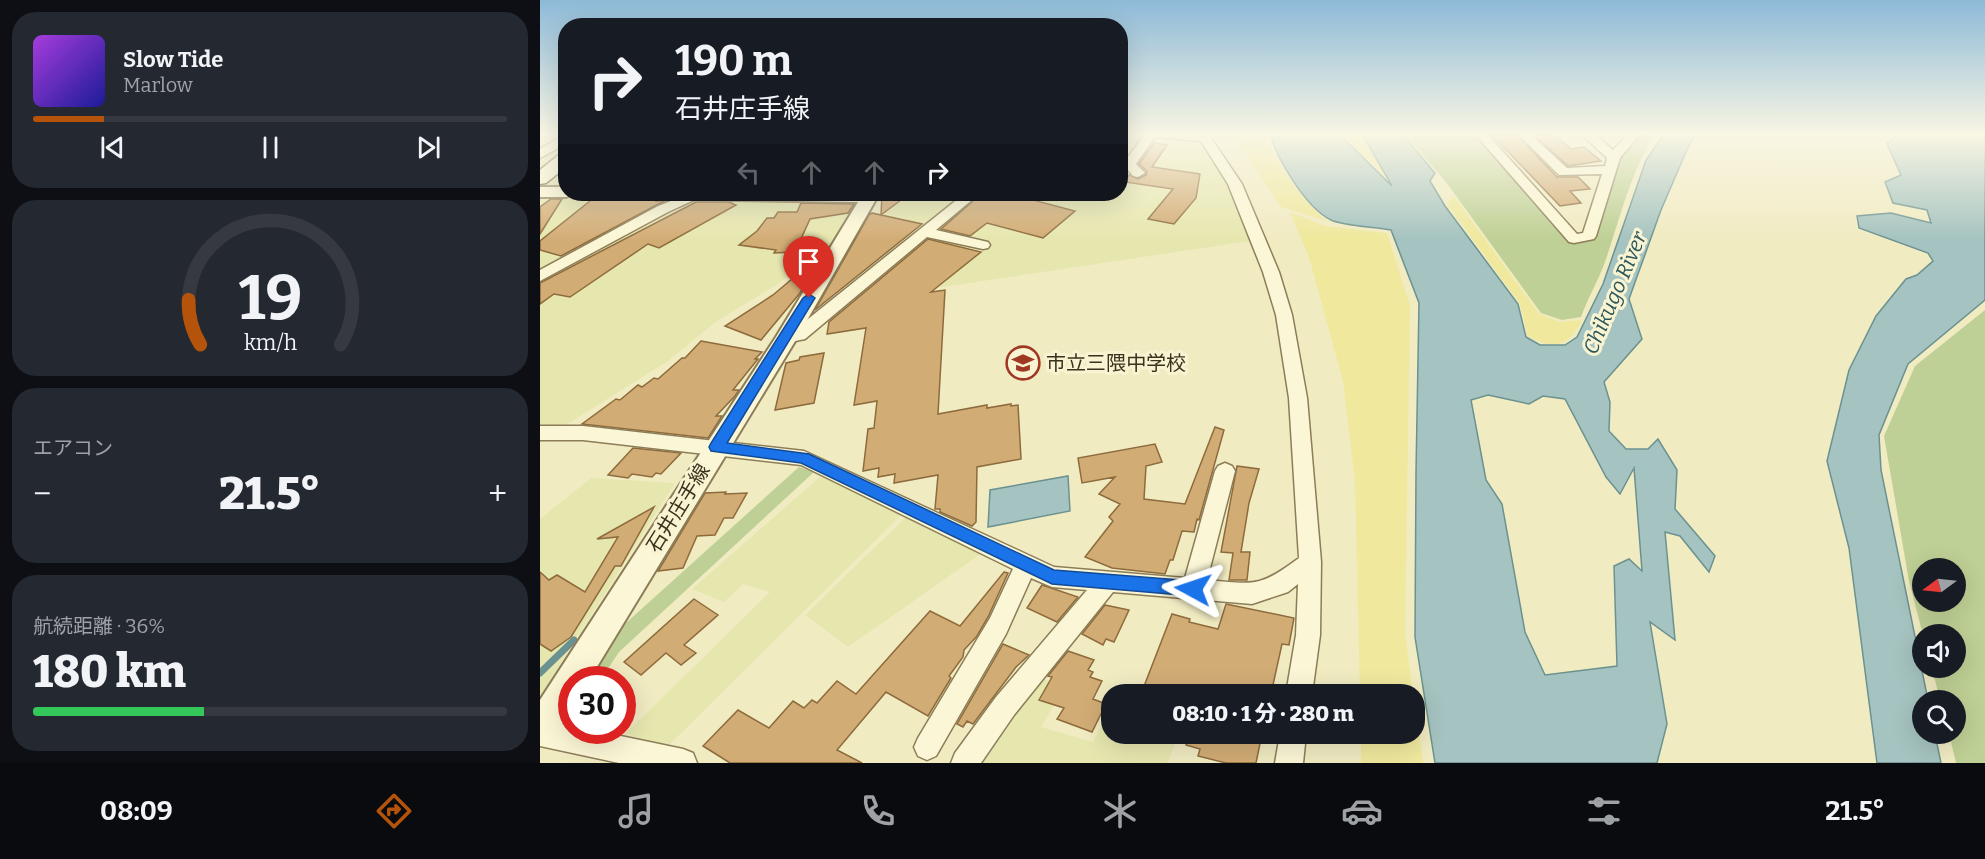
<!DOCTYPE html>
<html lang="ja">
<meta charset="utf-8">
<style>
body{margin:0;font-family:Bitter,"Noto Sans JP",serif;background:#242831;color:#f1f3f6;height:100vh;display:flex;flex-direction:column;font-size:22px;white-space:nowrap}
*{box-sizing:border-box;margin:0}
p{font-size:20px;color:#9ea1a6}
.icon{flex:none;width:33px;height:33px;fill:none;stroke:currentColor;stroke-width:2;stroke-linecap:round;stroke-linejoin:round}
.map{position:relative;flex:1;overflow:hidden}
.drawer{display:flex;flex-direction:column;gap:12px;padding:12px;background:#0d0f14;width:540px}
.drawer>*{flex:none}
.guide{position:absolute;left:18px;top:18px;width:570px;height:183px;border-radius:24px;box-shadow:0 6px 24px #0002;background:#171b24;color:#f1f3f6;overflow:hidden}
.needle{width:39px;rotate:255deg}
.fabs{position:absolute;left:1372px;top:558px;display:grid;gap:12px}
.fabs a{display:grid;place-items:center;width:54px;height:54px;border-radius:50%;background:#171b24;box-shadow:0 6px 24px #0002;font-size:30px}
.speed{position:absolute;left:18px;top:666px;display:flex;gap:12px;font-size:30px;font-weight:700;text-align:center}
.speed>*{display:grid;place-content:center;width:78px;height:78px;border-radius:50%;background:#171b24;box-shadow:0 6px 24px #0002;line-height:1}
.speed .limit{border:9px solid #d22;background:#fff;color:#111}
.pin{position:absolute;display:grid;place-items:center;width:51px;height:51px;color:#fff;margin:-62px -26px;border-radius:50% 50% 50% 0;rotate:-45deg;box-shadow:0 0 6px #0007}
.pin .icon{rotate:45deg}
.me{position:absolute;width:66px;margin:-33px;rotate:275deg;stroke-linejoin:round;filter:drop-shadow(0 0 4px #0008)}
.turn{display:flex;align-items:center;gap:21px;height:126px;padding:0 18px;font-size:27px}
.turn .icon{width:78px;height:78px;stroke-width:2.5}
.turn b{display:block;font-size:42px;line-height:51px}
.lanes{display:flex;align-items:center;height:57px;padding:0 18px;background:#0003;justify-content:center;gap:30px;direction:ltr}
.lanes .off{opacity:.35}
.big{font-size:45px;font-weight:800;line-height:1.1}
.drawer .tile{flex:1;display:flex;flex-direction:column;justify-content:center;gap:9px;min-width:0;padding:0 21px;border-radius:24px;background:#242831}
.drawer .dial{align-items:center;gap:0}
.dial svg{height:156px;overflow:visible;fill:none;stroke:#363941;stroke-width:7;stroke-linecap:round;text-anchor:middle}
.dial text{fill:#f1f3f6;stroke:none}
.song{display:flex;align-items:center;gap:18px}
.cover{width:72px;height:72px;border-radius:9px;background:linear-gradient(135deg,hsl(280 70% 55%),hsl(240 70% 35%))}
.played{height:6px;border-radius:3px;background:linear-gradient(90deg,#b45309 15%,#363941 15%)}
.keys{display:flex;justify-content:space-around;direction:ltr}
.heat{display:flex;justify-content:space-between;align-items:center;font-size:33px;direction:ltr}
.charge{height:9px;border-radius:4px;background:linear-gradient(90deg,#34c759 36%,#363941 0)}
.trip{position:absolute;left:561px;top:684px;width:324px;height:60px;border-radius:24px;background:#171b24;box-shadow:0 6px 24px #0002;font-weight:800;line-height:60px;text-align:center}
.tabs{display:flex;height:96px;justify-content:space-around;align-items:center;background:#090b0e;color:#9ea1a6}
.tabs .icon{width:42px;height:42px}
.tabs .active{color:#b45309}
.tabs b{font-size:27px;color:#f1f3f6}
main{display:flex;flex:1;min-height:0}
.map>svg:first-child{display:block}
.farmland{fill:#e6e7af}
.green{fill:#bed095;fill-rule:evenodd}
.sand{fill:#efe89d}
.water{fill:#a5c3c0;stroke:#6b9290;stroke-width:1.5;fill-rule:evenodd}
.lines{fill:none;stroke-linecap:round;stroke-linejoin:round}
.stream{stroke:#6b9290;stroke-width:7}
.building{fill:#d2ac75;stroke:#8d6b3c;stroke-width:1.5}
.minor-casing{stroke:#8c7d58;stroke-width:3}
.tertiary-casing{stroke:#8c7d58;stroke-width:4}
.secondary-casing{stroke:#6e5e3b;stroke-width:3}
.minor{fill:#fbf7d6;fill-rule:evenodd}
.tertiary{fill:#fbf7d6;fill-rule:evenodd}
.secondary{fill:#fbf7d6;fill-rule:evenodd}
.route{fill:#1a73e8;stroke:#114b97;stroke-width:1.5}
.labels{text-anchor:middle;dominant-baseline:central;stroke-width:6;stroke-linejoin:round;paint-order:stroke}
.poi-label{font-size:20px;fill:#3b311d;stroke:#f8f4d2;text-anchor:start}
.street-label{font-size:20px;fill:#3b311d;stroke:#f8f4d2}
.water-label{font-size:21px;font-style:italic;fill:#2b565c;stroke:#f8f4d2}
</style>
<main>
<section class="drawer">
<div class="tile">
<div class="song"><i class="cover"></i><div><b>Slow Tide</b><p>Marlow</p></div></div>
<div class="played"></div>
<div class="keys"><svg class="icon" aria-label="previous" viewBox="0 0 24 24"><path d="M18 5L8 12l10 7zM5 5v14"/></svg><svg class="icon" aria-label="pause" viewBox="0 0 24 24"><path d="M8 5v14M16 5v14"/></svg><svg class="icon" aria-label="next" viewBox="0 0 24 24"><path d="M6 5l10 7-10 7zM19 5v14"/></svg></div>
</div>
<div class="tile dial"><svg viewBox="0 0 100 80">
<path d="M14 69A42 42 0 1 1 86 69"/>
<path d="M14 69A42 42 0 0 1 8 46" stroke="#b45309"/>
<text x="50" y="56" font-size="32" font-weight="700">19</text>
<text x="50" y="72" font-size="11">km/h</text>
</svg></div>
<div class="tile"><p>エアコン</p>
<div class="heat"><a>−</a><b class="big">21.5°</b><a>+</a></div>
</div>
<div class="tile"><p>航続距離 · 36%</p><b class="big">180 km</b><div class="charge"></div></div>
</section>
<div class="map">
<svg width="1445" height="763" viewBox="0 0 1445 763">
<rect width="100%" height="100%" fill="#f1ebc2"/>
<path class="farmland" d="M0 134H25L26 194H323L289 250 279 251 238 284 177 321 128 361 21 428 0 429Z
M581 134H665L700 184 723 239 302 302 427 194H580Z
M372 194H382L415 201 386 226 365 222 368 219 343 215Z
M282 475 361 515 128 746 85 734 230 592 203 584 184 602 152 589Z
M51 478 135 483 0 696V519Z
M366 517 442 553 308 647 265 615Z
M494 676 525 686 501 727 553 742 571 708 572 734H638L628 763H431Z"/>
<path class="green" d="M864 134H935L968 169 1026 241 1052 240 1080 156 1099 134H1115C1090 173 1080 219 1065 262 1058 281 1048 298 1041 317L1022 320 1001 313 906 182Z
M1445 310V763H1416L1409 734H1416V700H1400L1392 668H1416V634L1383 635 1369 581 1344 436 1375 366ZM1383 568H1416V602H1383Z
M259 467 274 472 79 652 61 679 48 680 77 631Z"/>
<path class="sand" d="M692 134H727C736 167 761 197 786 221L741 207Z
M801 134H821L847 179Z
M913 195 999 314 1020 322 1042 320C1030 347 1012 350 988 336L980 304 907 204Z
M750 212 785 226 847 233 870 306 865 633 873 694H820L815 481 803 381 769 257Z
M875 703 883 763H821V734H874Z"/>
<path class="water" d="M730 134H799L852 186 822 134H862L895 173 890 181 905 206 978 304 986 337 1000 345H1025L1037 337 1063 284 1106 160 1124 134H1157L1149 145 1121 210 1089 299 1102 339 1064 382 1070 402 1069 431 1086 449H1108L1118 439 1137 470 1135 509 1175 556 1169 572 1140 536 1125 532 1135 640 1110 622 1127 724 1117 763H895L875 637 876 472 879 303 851 230C837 227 803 226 791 220 766 208 737 159 730 134ZM948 395 989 404 1003 396 1025 399 1066 477 1080 494 1094 468 1102 571 1089 559 1074 566 1077 666 1005 675 985 632 962 504 946 480 931 400Z
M1357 134H1445V300L1368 364 1339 435 1341 470 1388 700H1383V734H1395L1401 763H1337L1309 548 1287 461 1309 370 1336 316 1366 279 1377 275 1393 261 1388 253 1319 228 1317 216 1351 213 1391 223 1387 210 1353 203 1345 182 1361 175 1347 144Z
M528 476 530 511 448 527 450 490Z"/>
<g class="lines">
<path class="stream" d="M0 673 34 640"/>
</g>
<path class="building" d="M951 134H976L1017 177H1038L1050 189 1030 191 1041 203 1020 206Z
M993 134H1013L1031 149 1044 147 1061 161 1028 166Z
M614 143 627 145 612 167 660 174 656 198 634 224 608 219 633 189 585 182 589 175 598 179 606 175 607 171 599 164Z
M342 194H369L341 215Z
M441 194H470L535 211 503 238 447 223 430 236 401 229Z
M55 197 118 198 116 201 126 200 21 256 0 250V241Z
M11 199H22L0 234V207Z
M156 202H189L196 205 119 248 108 244 30 297 14 294 0 304V283Z
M261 203 314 204 308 213 270 219 255 252 234 253 236 250 199 245 217 231 227 218H234L238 212H257Z
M332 213 382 224 275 310 329 215Z
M388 239 441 252 391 292 405 290 398 414 447 405V408L471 404V406L478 405 481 459 437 467 436 522 432 526 400 512V509H395L398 475 354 483 355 474 338 477 339 468 323 471 328 429 334 428 337 401 314 405 326 328 287 334 289 322Z
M285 251 260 293 221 340 185 326 233 295Z
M161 341 222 352 215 359H218L193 390H199L195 396 176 416H182L168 438 42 424 76 399 80 400 98 385 102 387 114 378 118 379 142 358H145Z
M284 353 274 403 235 410 246 363 259 360 260 357Z
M675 427 684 430 659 520 657 519 654 532 642 531 633 560H630L625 574 572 568 545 557 573 521 569 517 580 504 559 494 575 477 542 483 538 458 615 444 622 462 606 466 604 499 645 504Z
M93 448 141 453 121 474 116 473 112 477 92 474 88 478 68 475Z
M697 466 719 469 709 503 701 552H710L707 580H689L693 553 681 552Z
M186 492 185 494 207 493 193 518H184L175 535 157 536 143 568 118 571 165 493Z
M114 507 81 566H75L31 637 11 651 0 644V572L9 580 17 575 45 592 78 537 57 539Z
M464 572 468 573 448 617 437 636 424 650 423 657 409 676 411 678 388 716 346 692 297 750 322 763H190L163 746 198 710 229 728 253 701 264 708 272 700 277 703 297 681 316 694 390 611 420 626Z
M502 585 538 597 517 622 487 608Z
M154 599 178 615 144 645 156 653 141 665 126 653 101 675 84 662Z
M686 604 754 618 749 645 742 644 731 694H707L691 691 690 694H601L632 614 650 619 649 622 678 629Z
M565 605 589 610 574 642 566 639 563 645 542 634Z
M463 644 489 655 476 667 433 724 427 721 423 727 417 724Z
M528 651 554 660 548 670 553 672 550 677 562 681 553 699 566 704 552 732 517 719 524 708 499 700 512 677 508 676Z
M650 734H722L716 763H686L658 756 660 749 646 745Z"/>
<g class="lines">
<defs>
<path id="minor" d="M26 134V144L0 158V149Z
M605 134H668L669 135 702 184 739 272 752 315 767 398 781 562 780 635 772 694H746L756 635 758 584 748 592 712 604 573 592 474 715 441 763H411L415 753 456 697 547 590 512 587 491 578 466 634 396 756 387 760 378 756 374 747 378 738 450 618 473 569 261 465 43 440H0V426H43L264 451 514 567 645 578 675 471 678 466 685 463 692 466 695 471 667 580C715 584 719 588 759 558L749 398 736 315 723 272 688 184 661 141 615 137 596 164 605 173 598 177 593 176 583 164Z
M935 134H947L1037 234 1043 233 1062 174 1019 175 978 134H990L1027 168 1065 166 1067 158 1041 134H1054L1073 150 1088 134H1100L1080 158 1056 236 1054 239 1034 243 1029 242Z
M149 194H167L128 212 0 281V270L118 206Z
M424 194H439L396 230 448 242 450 245 448 248 443 249 387 237 265 339 246 343 240 342 238 338 240 334 253 331Z
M0 720 32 726V730H52L143 749 153 753 157 763H79L0 746Z
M740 734H766L763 763H735Z"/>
<path id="tertiary" d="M0 187H26V194H33L26 197H0Z
M120 194H339L257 338 49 680H32V708L12 741 0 745V700L236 337 318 202 128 199Z"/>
<path id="secondary" d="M26 153V167L6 183 0 184V170L20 154Z"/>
</defs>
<use href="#minor" class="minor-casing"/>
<use href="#tertiary" class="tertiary-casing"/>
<use href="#secondary" class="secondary-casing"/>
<use href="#minor" class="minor"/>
<use href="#tertiary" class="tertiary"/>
<use href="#secondary" class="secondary"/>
</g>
<linearGradient id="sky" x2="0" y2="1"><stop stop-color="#8dbad8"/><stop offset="0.56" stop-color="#f9f6e4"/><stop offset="1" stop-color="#f9f6e4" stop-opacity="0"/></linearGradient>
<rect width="1445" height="240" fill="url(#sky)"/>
<path class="route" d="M269 294 275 298 187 443 269 454 514 570 653 581 659 583 662 589 659 594 653 596 512 584 261 463 171 451 169 447 171 443 263 298Z"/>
<defs>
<symbol id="school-ring" viewBox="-11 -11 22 22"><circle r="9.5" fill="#f8f4d2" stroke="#9f3924" stroke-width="1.5"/><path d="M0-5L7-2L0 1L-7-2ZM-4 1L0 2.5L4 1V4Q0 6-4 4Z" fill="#9f3924"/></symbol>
</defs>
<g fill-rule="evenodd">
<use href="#school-ring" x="464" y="344" width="38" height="38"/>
</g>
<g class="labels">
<g class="poi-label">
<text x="506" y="363">市立三隈中学校</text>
</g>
<g class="street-label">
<text transform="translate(138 508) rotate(-58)">石井庄手線</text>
</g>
<g class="water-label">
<text transform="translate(1075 293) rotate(-67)">Chikugo River</text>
</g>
</g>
</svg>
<div class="fabs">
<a><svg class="needle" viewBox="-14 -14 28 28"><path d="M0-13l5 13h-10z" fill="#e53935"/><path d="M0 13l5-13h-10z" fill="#9ea1a6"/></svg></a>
<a><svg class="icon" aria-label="sound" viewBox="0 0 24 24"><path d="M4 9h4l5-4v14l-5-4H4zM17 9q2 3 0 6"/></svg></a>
<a><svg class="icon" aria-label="search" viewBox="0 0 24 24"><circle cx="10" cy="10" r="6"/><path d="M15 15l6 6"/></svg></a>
</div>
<div class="speed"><div class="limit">30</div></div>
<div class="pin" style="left:269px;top:298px;background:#d93025"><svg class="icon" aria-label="arrive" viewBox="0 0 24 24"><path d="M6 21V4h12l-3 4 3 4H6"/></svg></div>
<svg class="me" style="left:653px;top:589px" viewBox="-20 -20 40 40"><path d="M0-17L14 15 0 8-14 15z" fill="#1a73e8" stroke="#fff" stroke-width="4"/></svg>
<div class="trip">08:10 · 1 分 · 280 m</div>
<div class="guide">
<div class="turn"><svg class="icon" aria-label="right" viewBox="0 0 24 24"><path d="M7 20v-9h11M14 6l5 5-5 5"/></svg><div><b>190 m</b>石井庄手線</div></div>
<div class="lanes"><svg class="icon off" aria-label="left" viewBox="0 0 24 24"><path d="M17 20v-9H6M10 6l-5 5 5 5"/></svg><svg class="icon off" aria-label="ahead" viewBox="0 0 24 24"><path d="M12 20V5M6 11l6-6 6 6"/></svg><svg class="icon off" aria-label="ahead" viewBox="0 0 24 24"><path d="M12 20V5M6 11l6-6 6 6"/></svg><svg class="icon" aria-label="right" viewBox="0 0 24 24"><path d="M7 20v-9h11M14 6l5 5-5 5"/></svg></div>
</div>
</div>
</main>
<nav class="tabs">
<b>08:09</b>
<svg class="icon active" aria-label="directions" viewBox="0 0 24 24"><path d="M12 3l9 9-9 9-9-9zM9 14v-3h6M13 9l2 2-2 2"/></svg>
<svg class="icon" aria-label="music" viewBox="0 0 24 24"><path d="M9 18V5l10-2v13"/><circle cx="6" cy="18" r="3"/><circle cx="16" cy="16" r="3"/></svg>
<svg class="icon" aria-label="phone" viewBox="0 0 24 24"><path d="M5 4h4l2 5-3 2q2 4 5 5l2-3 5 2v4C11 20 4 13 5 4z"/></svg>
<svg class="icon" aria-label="climate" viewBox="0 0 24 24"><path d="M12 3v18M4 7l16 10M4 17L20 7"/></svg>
<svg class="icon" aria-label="car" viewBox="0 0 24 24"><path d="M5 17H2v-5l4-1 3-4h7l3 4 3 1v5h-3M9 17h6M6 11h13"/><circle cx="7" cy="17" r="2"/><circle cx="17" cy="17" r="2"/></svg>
<svg class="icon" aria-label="filters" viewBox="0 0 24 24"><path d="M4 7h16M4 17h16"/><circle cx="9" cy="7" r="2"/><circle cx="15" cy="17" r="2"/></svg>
<b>21.5°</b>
</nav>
